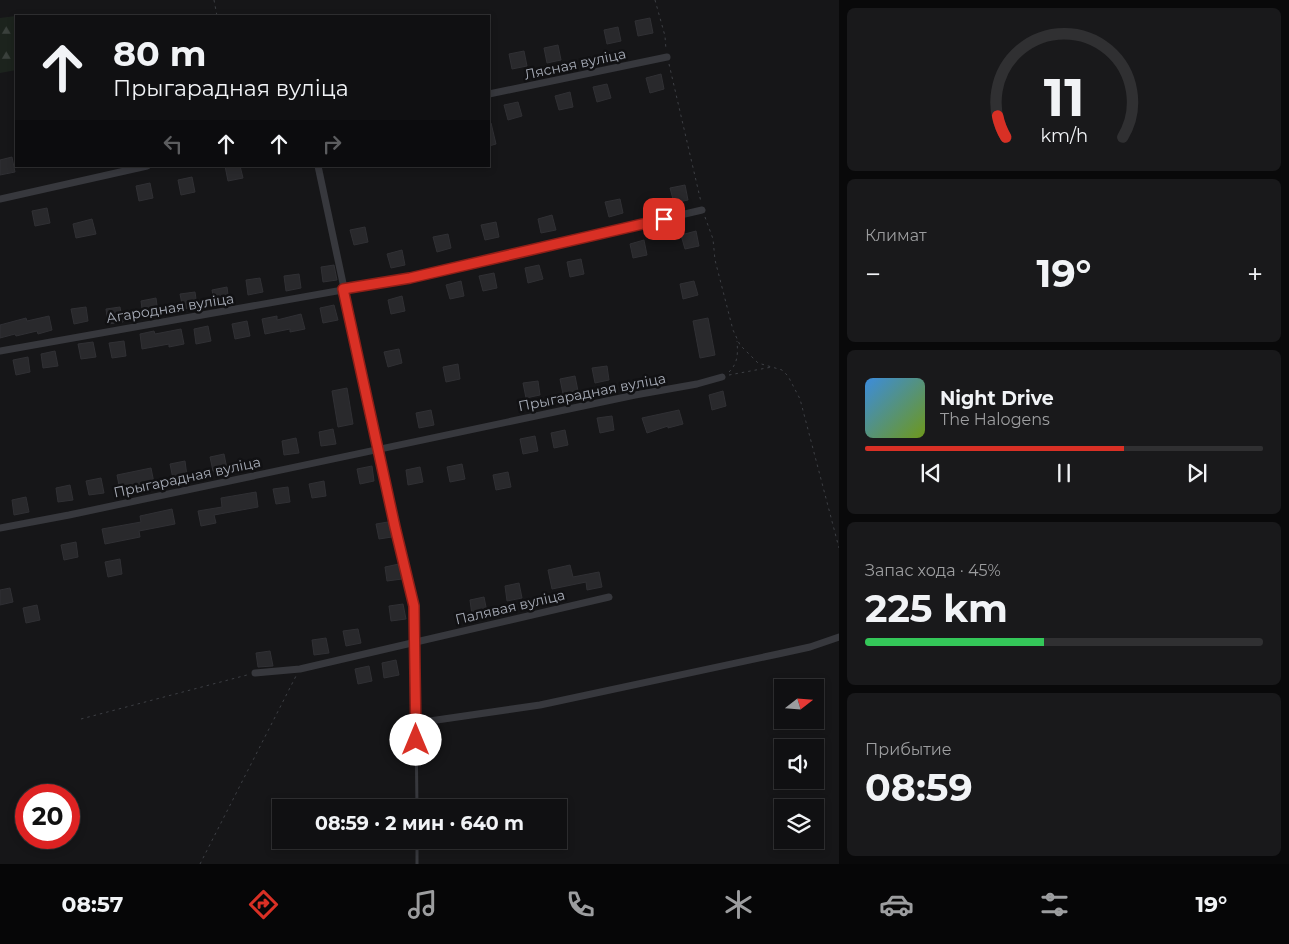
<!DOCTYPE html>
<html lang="ru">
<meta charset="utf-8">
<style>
body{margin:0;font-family:Montserrat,sans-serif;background:#19191b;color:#f1f3f6;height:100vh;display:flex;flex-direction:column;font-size:19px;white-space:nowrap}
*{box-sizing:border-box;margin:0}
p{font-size:16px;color:#9c9d9f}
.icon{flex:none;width:28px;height:28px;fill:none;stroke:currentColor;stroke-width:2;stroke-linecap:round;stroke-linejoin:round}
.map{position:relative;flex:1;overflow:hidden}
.panel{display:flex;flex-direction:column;gap:8px;padding:8px;background:#09090a;width:450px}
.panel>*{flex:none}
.top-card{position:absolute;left:15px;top:15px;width:475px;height:152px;border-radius:0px;box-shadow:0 2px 8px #0003,0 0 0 1px #303032;background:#101012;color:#f1f3f6;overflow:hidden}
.needle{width:32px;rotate:73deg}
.tools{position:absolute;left:774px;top:679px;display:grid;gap:10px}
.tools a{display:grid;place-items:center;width:50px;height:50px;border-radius:0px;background:#101012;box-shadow:0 2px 8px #0003,0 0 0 1px #303032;font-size:25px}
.speed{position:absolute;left:15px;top:784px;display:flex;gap:10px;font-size:25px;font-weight:700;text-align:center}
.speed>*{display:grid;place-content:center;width:65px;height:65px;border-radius:50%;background:#101012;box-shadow:0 2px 8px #0003,0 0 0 1px #303032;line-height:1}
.speed .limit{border:8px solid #d22;background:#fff;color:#111}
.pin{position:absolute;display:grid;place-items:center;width:42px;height:42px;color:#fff;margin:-21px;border-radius:10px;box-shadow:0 2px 8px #0006}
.me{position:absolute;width:55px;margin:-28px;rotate:0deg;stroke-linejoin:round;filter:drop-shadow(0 0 4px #0008)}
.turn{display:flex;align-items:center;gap:18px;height:105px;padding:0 15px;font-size:22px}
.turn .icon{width:65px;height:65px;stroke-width:2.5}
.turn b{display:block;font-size:35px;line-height:42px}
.lanes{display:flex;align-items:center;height:48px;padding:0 15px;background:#0003;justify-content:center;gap:25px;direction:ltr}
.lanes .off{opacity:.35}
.big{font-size:38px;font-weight:700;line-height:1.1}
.panel .widget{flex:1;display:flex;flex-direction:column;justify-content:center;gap:8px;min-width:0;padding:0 18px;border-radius:8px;background:#19191b}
.panel .dial{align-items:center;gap:0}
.dial svg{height:130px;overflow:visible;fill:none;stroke:#303032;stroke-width:7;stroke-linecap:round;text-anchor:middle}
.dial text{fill:#f1f3f6;stroke:none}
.song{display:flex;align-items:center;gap:15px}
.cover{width:60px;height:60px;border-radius:8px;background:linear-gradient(135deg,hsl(210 70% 55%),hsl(80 70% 35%))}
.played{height:5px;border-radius:2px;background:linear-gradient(90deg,#d93025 65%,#303032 65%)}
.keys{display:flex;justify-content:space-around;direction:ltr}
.heat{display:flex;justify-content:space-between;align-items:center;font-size:28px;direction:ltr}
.charge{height:8px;border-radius:4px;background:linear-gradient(90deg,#34c759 45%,#303032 0)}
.trip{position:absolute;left:272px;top:799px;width:295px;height:50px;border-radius:0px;background:#101012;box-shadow:0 2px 8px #0003,0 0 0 1px #303032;font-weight:700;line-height:50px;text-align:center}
.menu{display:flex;height:80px;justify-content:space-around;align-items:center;background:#060607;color:#9c9d9f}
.menu .icon{width:35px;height:35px}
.menu .on{color:#d93025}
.menu b{font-size:22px;color:#f1f3f6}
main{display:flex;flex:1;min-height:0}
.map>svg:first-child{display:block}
.forest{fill:url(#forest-firs)}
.building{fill:#29292c;stroke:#303034}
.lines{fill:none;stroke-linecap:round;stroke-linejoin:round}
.path{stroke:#3d3f44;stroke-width:1;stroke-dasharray:2.5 4;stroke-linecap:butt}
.service{stroke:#37383d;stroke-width:3}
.minor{stroke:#37383d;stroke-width:7}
.route-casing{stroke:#8d1f18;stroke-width:12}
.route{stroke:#d93025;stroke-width:9}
.labels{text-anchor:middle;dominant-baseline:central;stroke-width:5;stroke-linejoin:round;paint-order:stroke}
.street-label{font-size:14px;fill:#a8adb8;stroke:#111113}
</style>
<main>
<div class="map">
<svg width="839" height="864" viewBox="0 0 839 864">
<defs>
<pattern id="forest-firs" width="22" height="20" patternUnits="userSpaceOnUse" patternTransform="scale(1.25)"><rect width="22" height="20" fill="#1c231d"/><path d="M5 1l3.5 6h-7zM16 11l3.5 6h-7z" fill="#3a403c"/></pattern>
</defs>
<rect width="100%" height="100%" fill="#161618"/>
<path class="forest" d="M16 16V70L0 73V18Z"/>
<path class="building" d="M650 18 653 33 638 36 635 21Z
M618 27 621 41 607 44 604 30Z
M558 45 561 60 547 63 544 48Z
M524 51 527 66 512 69 509 54Z
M661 74 664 89 650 93 646 78Z
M607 84 611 98 597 102 593 87Z
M570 92 573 107 559 110 555 96Z
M518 102 522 116 508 120 504 105Z
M489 123H491L496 144 489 146Z
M12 157 15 172 0 175V160Z
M225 166H240L243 178 228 181Z
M192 177 195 192 181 195 178 180Z
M150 183 153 198 139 201 136 186Z
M685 185 688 200 674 203 670 188Z
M620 199 623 213 609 217 605 202Z
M47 208 50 223 35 226 32 211Z
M552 215 556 230 541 233 538 219Z
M92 219 96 234 76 238 73 224Z
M496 222 499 237 485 240 481 225Z
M365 227 368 242 354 245 350 230Z
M696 231 699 246 685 249 681 235Z
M448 234 451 248 437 252 433 237Z
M644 240 647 255 633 258 630 244Z
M402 250 405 265 391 268 387 254Z
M581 259 584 274 570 277 567 262Z
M334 265 337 280 323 282 321 267Z
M539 265 543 279 528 283 525 268Z
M494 273 497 288 483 291 479 276Z
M299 274 301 288 286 291 284 276Z
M260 278 263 292 248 295 246 280Z
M461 281 464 296 450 299 446 285Z
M694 281 698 295 683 299 680 284Z
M227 287 229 302 215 305 212 290Z
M195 292 197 306 183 309 180 294Z
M402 296 405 311 391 314 388 300Z
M156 298 158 313 143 316 141 301Z
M334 305 338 320 323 323 320 308Z
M86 307 88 321 74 324 71 309Z
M120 307 123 322 108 324 106 309Z
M301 314 305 329 290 332V329L265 334 262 319 277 316V320Z
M49 316 52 330 38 334 37 331 16 336 15 334 0 338V325L26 318 27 321Z
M708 318 715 355 700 358 693 321Z
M247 321 250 336 235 339 232 324Z
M208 326 211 341 196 344 194 329Z
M181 329 184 344 169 347V344L142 349 140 334 154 331 155 334Z
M124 341 126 356 112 358 109 343Z
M93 342 96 357 81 359 78 344Z
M399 349 402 363 388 367 384 352Z
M55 351 58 366 43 368 41 354Z
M28 357 30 372 16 375 13 360Z
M458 364 460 379 446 382 443 367Z
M607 366 609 380 595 383 592 368Z
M575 376 578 391 563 394 560 379Z
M538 381 540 395 526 398 523 383Z
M347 388 353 424 338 427 332 391Z
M723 391 726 406 712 410 709 395Z
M431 410 434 425 419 428 416 413Z
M679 410 683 424 668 428V426L647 433 642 418Z
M612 416 614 430 600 433 597 418Z
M333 429 336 444 321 446 319 432Z
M565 430 568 445 554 448 551 433Z
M535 436 538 451 523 454 520 439Z
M296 438 299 453 284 455 282 441Z
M224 454 227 469 213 471 210 457Z
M185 461 187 476 173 479 170 464Z
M462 464 465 479 450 482 447 467Z
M372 466 374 481 360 484 357 469Z
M420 467 423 482 408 485 406 470Z
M151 468 154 483 120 490 117 475Z
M508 472 511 487 496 490 493 475Z
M101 478 104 493 89 495 86 481Z
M324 481 326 496 312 498 309 484Z
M70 485 73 500 58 502 56 488Z
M288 487 290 502 276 504 273 489Z
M256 492 258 507 214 515 216 523 201 526 198 511 222 507 221 498Z
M26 497 29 512 14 515 12 500Z
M172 509 175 524 139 531 140 537 105 544 102 529 141 522 140 516Z
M388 522 392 537 379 539 376 524Z
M76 542 78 557 64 560 61 545Z
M120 559 122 574 108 577 105 562Z
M399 564 402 579 387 581 385 567Z
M570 565 573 577 599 572 602 587 587 590 586 582 552 589 548 570Z
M519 583 522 598 507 601 505 586Z
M10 588 13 602 0 605V590Z
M484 597 487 612 472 615 470 600Z
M403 604 406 619 391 621 389 606Z
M37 605 40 620 26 623 23 608Z
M358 629 361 643 346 646 343 631Z
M326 638 329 653 314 655 312 640Z
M270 651 273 666 258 667 256 653Z
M396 660 399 675 384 678 382 663Z
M369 666 372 681 358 684 355 669Z"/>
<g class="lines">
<path class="path" d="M214 0 217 16
M655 0 665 36 666 50
M669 64 701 202
M705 217 713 239 715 260 733 330 740 345 758 363 782 370 788 376 800 399 839 548
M729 372C738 363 738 354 737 341
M729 375 772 367
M81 719 247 675
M200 864 296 676"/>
<path class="service" d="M416 724 417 808
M417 864V840"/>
<path class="minor" d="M489 94 667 57
M318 166 395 527 415 606 416 723 540 705 778 654 810 647 839 637
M0 199 147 166
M0 351 410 278 702 210
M0 528 69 515 635 395 697 384 722 377
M255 673 300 669 609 597"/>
</g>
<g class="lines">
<defs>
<path id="route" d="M416 740 414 606 395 527 343 289 410 278 664 219"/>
</defs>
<use href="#route" class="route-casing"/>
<use href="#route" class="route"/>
</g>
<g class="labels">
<g class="street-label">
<text transform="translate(575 64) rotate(-12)">Лясная вуліца</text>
<text transform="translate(170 308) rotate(-9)">Агародная вуліца</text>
<text transform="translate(592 392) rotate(-11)">Прыгарадная вуліца</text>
<text transform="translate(187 477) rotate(-12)">Прыгарадная вуліца</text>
<text transform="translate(510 607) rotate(-13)">Палявая вуліца</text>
</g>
</g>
</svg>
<div class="tools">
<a><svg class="needle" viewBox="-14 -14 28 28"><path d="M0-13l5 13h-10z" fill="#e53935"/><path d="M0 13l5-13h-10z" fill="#9c9d9f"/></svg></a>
<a><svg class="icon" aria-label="sound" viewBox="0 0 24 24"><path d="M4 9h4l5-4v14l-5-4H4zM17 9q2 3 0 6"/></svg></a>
<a><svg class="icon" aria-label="layers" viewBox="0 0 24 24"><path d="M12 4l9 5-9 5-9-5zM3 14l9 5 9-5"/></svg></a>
</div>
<div class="speed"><div class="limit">20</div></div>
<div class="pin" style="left:664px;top:219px;background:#d93025"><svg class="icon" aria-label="arrive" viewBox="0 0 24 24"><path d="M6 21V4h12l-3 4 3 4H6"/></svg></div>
<svg class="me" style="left:416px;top:740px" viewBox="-20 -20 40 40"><circle r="19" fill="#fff"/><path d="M0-13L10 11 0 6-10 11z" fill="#d93025"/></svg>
<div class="trip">08:59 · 2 мин · 640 m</div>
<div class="top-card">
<div class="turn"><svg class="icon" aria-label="ahead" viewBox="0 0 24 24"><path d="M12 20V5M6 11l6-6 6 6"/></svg><div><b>80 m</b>Прыгарадная вуліца</div></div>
<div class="lanes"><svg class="icon off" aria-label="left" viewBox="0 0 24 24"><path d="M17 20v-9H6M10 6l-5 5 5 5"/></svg><svg class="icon" aria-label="ahead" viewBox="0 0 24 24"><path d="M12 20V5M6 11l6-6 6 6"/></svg><svg class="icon" aria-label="ahead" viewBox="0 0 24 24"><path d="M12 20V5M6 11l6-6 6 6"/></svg><svg class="icon off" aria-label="right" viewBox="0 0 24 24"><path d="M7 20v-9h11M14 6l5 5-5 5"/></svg></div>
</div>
</div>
<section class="panel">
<div class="widget dial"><svg viewBox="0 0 100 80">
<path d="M14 69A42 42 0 1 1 86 69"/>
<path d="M14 69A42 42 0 0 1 9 56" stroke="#d93025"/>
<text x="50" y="56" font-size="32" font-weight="700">11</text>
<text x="50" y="72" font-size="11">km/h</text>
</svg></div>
<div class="widget"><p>Климат</p>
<div class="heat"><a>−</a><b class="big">19°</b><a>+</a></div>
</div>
<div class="widget">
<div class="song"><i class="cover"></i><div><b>Night Drive</b><p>The Halogens</p></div></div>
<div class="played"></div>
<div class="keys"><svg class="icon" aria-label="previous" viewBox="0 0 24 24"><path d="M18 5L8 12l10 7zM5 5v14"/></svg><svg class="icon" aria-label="pause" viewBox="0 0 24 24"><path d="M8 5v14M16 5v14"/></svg><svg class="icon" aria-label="next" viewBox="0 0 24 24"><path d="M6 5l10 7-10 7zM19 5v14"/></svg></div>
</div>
<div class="widget"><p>Запас хода · 45%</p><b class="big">225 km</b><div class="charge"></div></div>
<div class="widget"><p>Прибытие</p><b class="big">08:59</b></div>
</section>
</main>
<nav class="menu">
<b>08:57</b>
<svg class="icon on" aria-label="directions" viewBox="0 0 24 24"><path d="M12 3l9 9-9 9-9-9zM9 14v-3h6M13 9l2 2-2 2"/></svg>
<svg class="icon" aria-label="music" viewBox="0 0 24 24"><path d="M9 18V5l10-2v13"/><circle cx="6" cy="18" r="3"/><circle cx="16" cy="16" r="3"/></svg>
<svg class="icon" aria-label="phone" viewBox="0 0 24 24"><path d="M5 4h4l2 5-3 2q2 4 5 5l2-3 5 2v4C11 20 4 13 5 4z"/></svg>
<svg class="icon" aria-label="climate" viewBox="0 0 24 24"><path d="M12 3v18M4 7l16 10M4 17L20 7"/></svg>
<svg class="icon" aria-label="car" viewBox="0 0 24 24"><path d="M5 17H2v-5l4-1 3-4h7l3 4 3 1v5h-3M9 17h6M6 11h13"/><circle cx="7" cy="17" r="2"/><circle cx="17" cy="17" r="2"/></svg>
<svg class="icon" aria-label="filters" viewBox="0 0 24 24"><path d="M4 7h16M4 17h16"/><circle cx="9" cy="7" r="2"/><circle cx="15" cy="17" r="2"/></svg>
<b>19°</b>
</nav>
